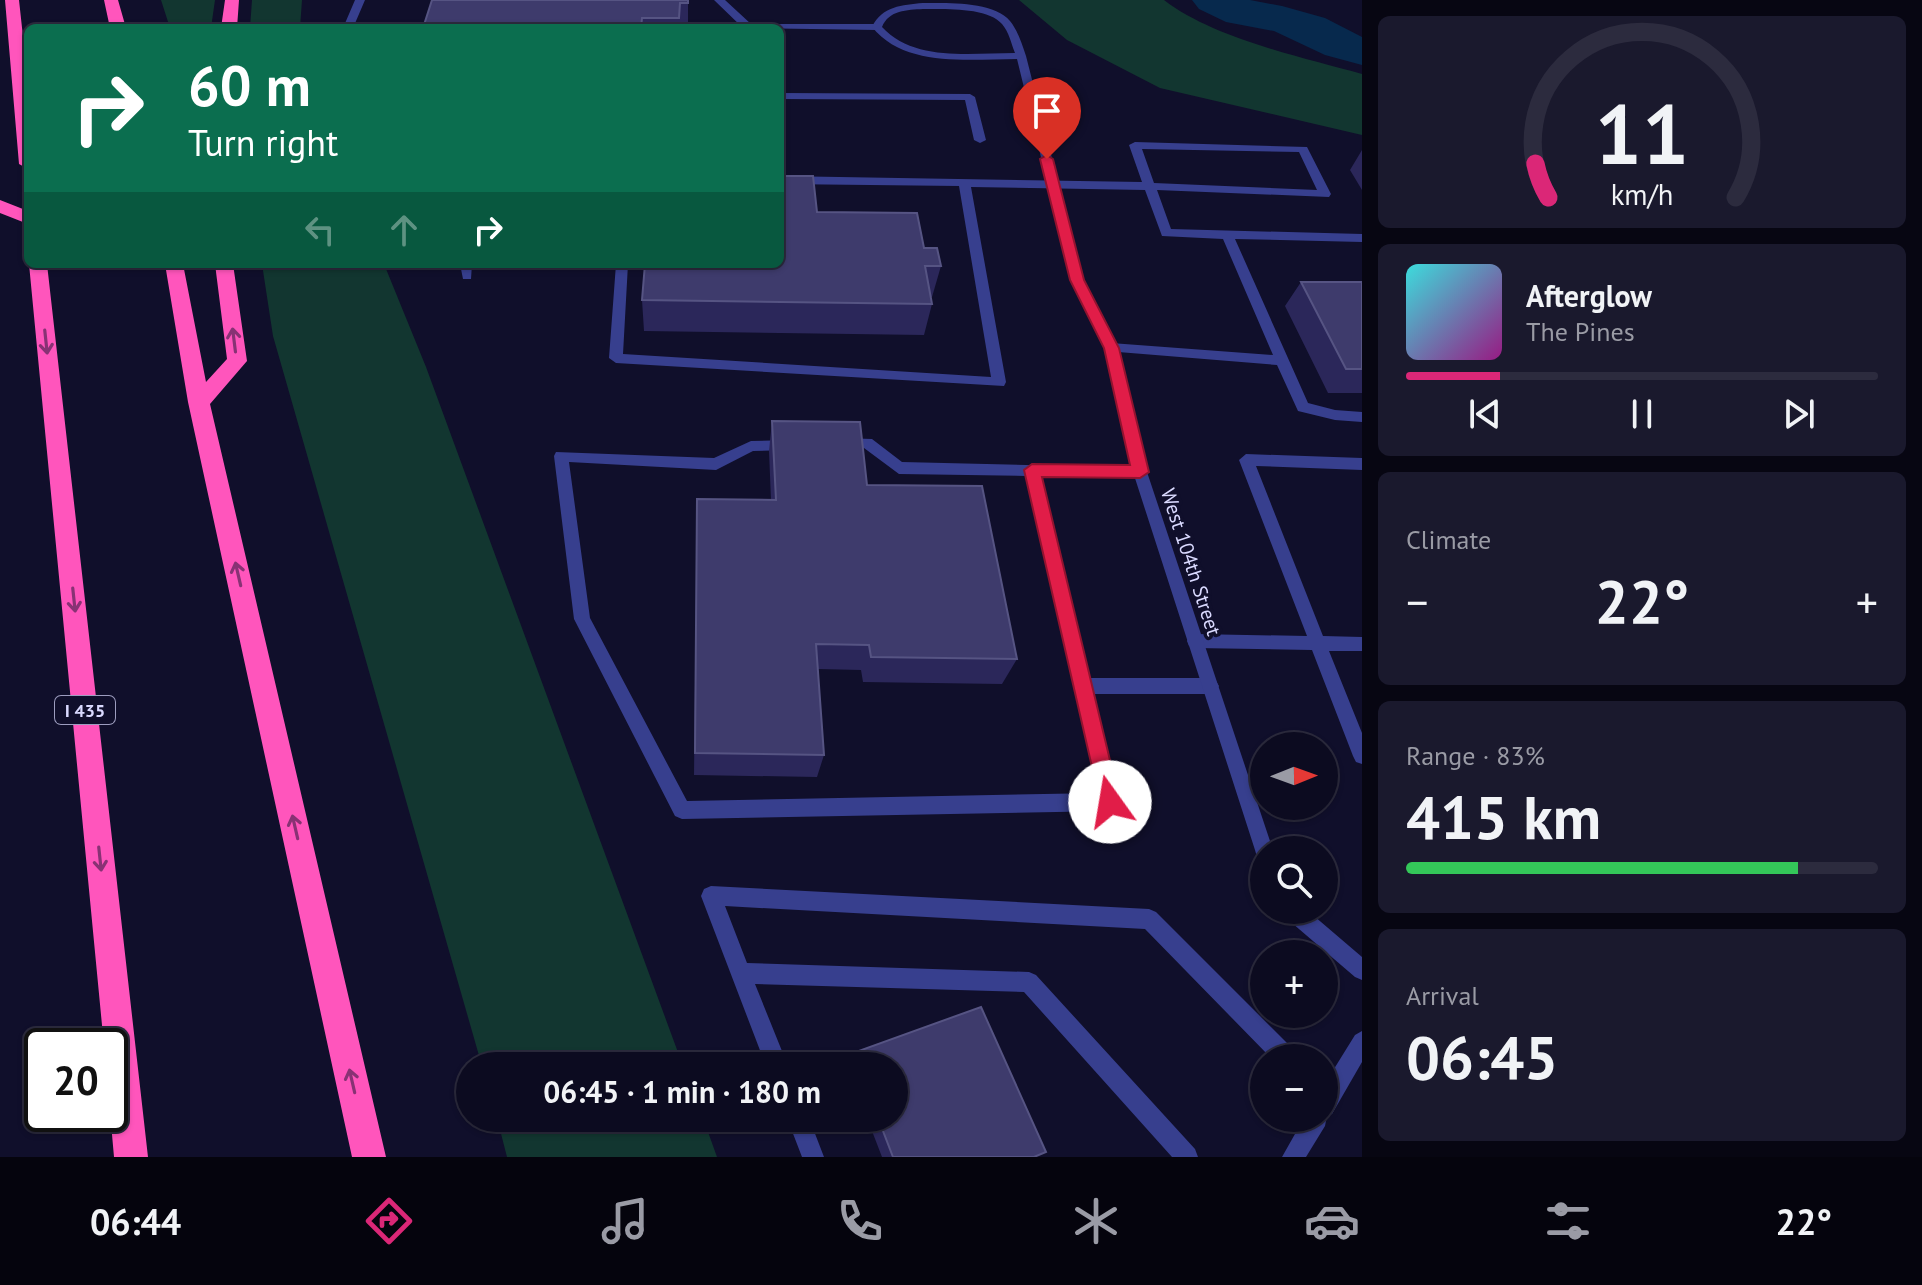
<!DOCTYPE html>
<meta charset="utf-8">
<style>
body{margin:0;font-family:"PT Sans",sans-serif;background:#1a192d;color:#f1f3f6;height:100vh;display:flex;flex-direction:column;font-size:30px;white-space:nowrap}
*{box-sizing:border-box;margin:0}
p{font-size:26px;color:#9a9ba5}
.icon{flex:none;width:44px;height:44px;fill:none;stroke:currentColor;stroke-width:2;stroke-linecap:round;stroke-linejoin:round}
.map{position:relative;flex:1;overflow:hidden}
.sheet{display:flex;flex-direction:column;gap:16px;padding:16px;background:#070612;width:560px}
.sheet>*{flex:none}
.banner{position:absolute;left:24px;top:24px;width:760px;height:244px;border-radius:12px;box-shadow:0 2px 6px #0004,0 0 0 2px #2c2b3e;background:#0b6e4f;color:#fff;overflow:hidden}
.needle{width:52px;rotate:89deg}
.fabs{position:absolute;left:1250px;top:732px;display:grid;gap:16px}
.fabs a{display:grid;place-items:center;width:88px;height:88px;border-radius:50%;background:#0c0b20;box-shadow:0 2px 6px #0004,0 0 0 2px #2c2b3e;font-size:40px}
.speed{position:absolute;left:24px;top:1028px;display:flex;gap:16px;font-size:40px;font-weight:700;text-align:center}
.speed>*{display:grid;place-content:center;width:104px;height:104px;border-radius:50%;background:#0c0b20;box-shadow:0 2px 6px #0004,0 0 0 2px #2c2b3e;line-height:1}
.speed .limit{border:4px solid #111;border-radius:12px;background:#fff;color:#111}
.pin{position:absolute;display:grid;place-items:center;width:68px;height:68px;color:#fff;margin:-82px -34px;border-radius:50% 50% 50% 0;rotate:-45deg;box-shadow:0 0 8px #0007}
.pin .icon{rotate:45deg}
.me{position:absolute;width:88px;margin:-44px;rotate:347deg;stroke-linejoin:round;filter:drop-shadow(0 0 6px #0008)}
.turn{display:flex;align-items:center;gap:28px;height:168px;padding:0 32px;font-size:36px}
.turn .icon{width:104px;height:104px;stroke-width:2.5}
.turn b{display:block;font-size:56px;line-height:68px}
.lanes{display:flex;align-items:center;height:76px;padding:0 32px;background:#0003;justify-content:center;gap:40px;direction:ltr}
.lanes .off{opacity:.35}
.big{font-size:60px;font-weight:800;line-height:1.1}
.sheet .tile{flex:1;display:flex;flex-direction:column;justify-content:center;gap:12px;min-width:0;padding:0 28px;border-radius:12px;background:#1a192d}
.sheet .dial{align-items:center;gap:0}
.dial svg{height:208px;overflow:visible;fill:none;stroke:#2c2b3e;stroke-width:7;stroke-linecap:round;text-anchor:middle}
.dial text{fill:#f1f3f6;stroke:none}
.song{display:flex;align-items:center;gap:24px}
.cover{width:96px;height:96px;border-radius:12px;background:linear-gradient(135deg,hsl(180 70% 55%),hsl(310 70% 35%))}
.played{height:8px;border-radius:4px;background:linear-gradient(90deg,#db2777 20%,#2c2b3e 20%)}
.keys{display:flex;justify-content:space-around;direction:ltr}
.heat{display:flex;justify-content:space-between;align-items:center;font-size:44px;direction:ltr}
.charge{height:12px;border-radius:6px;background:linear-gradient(90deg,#34c759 83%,#2c2b3e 0)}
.trip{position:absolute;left:456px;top:1052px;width:452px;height:80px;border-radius:40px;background:#0c0b20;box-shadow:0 2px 6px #0004,0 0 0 2px #2c2b3e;font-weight:800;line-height:80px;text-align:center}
.tab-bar{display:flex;height:128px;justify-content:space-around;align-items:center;background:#05040d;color:#9a9ba5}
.tab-bar .icon{width:56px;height:56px}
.tab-bar .current{color:#db2777}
.tab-bar b{font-size:36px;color:#f1f3f6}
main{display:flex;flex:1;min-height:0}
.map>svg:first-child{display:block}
.green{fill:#123630}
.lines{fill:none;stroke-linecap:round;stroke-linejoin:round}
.river{fill:#07294d;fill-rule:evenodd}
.service{fill:#373f8e;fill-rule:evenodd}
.minor{fill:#373f8e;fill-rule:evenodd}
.motorway{fill:#ff55bc;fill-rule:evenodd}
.wall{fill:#2b275a}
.building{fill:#3e3b6c;stroke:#565483;stroke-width:2}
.oneway{stroke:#883274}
.route{fill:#e11d48;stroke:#92132f;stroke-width:2}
.labels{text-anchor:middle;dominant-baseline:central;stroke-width:7;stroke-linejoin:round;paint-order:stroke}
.shield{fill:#100f2b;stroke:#9d9dbf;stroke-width:2}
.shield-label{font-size:18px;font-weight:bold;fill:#dadaff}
.street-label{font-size:20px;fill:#dadaff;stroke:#100f2b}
</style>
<main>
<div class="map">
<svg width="1362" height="1157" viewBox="0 0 1362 1157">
<rect width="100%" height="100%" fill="#100f2b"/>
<path class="green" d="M161 0H215L211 28H170Z
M252 0H302L300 28H250Z
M1019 0H1164C1213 38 1301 57 1362 74V135L1160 88 1067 40Z
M262 264H384L426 367 683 1066H482L273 336Z
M497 1118H703L717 1157H507Z"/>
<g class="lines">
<path class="river" d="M1192 0H1250L1282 6 1325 18 1362 37V65L1325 55 1274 31 1226 22 1199 9Z"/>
<path class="service" d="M355 0H365L353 28H343Z
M714 0H725L751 24H877L882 27 877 30 743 28Z
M780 93 970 94 975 97 986 140 980 143 974 140 965 100 780 99Z
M1135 142 1307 147 1331 194 1329 197 1157 190 1171 229 1362 234V242L1235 239 1308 403 1335 410 1362 412V422L1335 420 1298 411 1277 365 1106 351V345L1111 343 1273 355 1223 239 1162 236 1145 190 971 187 1006 382 1004 386 616 363 609 358 616 264H628L623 354 991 377 959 186 780 184V176L1142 182 1129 145ZM1142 149 1299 152 1317 190 1154 183Z
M460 264H472L471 279H463Z
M842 438 872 439 902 462 1145 468 1147 472 1140 478 1041 476 1089 678H1210L1216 681 1219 686 1216 691 1210 694H1093L1119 802 1117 808 1110 811 682 819 675 816 574 619 554 456 556 452 714 458 751 441 791 440 798 445 791 450 753 451 716 470 569 462 590 618 687 801 1099 793 1026 476 899 474 864 448 837 447 835 443 837 439Z
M1246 454 1362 458V470L1256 466 1323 636 1362 637V651H1329L1362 733V764L1356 762 1353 756 1312 650 1195 648 1189 646 1187 641 1189 636 1195 634 1307 636 1239 460Z
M711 886 1149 909 1156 912 1294 1050 1297 1058H1271L1145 929 725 906 747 963 1029 972 1036 975 1195 1149 1198 1157H1172L1024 992 755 984 788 1066H766L701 896 704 889Z
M1362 1031V1062L1332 1114 1327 1116 1325 1126 1306 1157H1282L1304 1118H1324V1085L1355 1035Z
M787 1118H809L824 1157H802Z"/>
<path class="minor" d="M923 3C946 3 994 1 1010 21 1018 31 1022 44 1026 56L1083 280 1118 348 1147 472 1273 850H1264V859L1257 857 1255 850 1133 472 1104 348 1071 280 1017 59C969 59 905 68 872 27 882 6 902 5 923 3ZM923 9C943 9 988 7 1002 24 1009 32 1011 43 1015 53 971 53 914 62 882 27 889 10 907 10 923 9Z
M1282 910H1307L1362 957V980L1355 977 1285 917Z"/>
<path class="motorway" d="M5 0H19L28 83V169L19 164Z
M104 0H118L126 28H110Z
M225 0H239L237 28H221Z
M0 200 28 211V224L0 213Z
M29 264H47L148 1157H114L110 1112V1046H104Z
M165 264H183L206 382 227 359 215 264H233L247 361 210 404 386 1157H352L188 402Z"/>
</g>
<path class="wall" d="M688 0V28H423Z
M1362 150V190L1350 170Z
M817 212 941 266 932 297H931L932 304 924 335 644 331 642 300Z
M1301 282H1362V393H1328L1285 306Z
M772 421 867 485 1017 659 1002 684 863 682 861 670 818 669 824 755 817 777 694 775 697 499 771 500 769 451Z
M981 1007 1046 1152 1034 1157H882L867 1118H894V1066H848L846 1061 853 1053Z"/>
<path class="building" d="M432 0H688V3H680L679 18H642L641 28H423Z
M780 176H813L817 212 917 213 924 248H937L941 266H925L932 304 642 300 645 264H780Z
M1301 282H1362V369H1346Z
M772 421 860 422 867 485 982 486 1017 659 871 657 869 645 816 644 824 755 695 753 697 499 776 500Z
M981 1007 1046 1152 1034 1157H893L878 1118H894V1066H858L853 1053Z"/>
<defs><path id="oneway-shaft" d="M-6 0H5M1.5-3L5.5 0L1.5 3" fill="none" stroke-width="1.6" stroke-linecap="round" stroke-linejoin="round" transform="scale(2)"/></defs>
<g class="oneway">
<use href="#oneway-shaft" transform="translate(234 340) rotate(-97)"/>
<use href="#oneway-shaft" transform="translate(46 342) rotate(84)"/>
<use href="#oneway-shaft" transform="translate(238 574) rotate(-103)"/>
<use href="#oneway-shaft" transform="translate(74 600) rotate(84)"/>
<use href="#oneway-shaft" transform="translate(295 827) rotate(-103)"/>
<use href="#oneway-shaft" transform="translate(100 859) rotate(84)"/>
<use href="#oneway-shaft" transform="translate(352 1081) rotate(-103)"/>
</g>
<path class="route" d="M1047 155 1053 159 1084 280 1119 348 1149 472 1140 478 1042 477 1120 802 1117 809 1110 812 1103 809 1100 802 1024 470 1032 464 1130 465 1104 348 1070 280 1040 159Z"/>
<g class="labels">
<rect class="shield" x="55" y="696" width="60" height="28" rx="6"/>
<g class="shield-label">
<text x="85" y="710">I 435</text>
</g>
<g class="street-label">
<text transform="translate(1191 562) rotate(72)">West 104th Street</text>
</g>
</g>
</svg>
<div class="fabs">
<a><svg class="needle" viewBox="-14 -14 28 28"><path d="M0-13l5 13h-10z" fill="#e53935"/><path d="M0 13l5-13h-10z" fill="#9a9ba5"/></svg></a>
<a><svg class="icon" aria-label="search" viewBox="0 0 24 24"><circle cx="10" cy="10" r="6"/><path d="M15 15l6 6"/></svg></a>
<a>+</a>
<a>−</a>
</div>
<div class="speed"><div class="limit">20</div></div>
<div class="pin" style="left:1047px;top:159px;background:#d93025"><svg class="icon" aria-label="arrive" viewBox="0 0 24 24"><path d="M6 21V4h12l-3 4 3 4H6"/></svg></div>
<svg class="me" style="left:1110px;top:802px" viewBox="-20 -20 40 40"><circle r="19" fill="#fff"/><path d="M0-13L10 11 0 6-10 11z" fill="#e11d48"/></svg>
<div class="trip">06:45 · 1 min · 180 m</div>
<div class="banner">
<div class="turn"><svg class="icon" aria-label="right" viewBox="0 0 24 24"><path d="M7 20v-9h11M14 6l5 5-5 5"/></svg><div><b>60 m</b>Turn right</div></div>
<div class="lanes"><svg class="icon off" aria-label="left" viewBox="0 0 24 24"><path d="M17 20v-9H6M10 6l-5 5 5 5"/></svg><svg class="icon off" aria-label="ahead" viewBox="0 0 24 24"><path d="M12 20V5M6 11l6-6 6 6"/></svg><svg class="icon" aria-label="right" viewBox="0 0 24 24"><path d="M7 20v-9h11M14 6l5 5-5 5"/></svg></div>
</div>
</div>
<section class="sheet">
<div class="tile dial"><svg viewBox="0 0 100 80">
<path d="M14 69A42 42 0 1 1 86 69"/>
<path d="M14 69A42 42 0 0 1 9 56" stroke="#db2777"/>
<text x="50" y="56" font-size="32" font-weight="700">11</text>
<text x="50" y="72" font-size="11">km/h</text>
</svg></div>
<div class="tile">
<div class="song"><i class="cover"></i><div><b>Afterglow</b><p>The Pines</p></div></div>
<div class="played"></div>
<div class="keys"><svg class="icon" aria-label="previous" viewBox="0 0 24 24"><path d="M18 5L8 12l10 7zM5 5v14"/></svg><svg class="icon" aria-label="pause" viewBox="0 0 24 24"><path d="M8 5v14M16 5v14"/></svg><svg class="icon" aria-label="next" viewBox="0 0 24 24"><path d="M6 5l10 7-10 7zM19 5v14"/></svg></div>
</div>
<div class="tile"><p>Climate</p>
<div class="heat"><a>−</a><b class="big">22°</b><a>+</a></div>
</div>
<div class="tile"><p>Range · 83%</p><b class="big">415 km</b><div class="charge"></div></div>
<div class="tile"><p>Arrival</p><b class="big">06:45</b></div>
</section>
</main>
<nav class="tab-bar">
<b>06:44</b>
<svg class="icon current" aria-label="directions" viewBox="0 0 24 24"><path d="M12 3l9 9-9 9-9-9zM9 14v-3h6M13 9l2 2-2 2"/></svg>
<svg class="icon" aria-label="music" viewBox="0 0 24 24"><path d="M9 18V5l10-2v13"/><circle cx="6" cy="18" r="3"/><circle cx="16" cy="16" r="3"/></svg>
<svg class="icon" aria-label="phone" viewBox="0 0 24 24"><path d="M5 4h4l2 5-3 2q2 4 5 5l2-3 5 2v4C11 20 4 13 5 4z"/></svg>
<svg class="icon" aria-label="climate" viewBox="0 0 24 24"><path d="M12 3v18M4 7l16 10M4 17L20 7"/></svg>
<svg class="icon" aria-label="car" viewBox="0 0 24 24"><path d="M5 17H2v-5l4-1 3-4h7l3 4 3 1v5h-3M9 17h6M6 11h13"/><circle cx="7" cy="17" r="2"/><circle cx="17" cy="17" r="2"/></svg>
<svg class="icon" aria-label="filters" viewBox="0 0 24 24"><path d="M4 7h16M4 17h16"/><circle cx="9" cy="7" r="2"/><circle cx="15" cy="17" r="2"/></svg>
<b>22°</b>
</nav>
